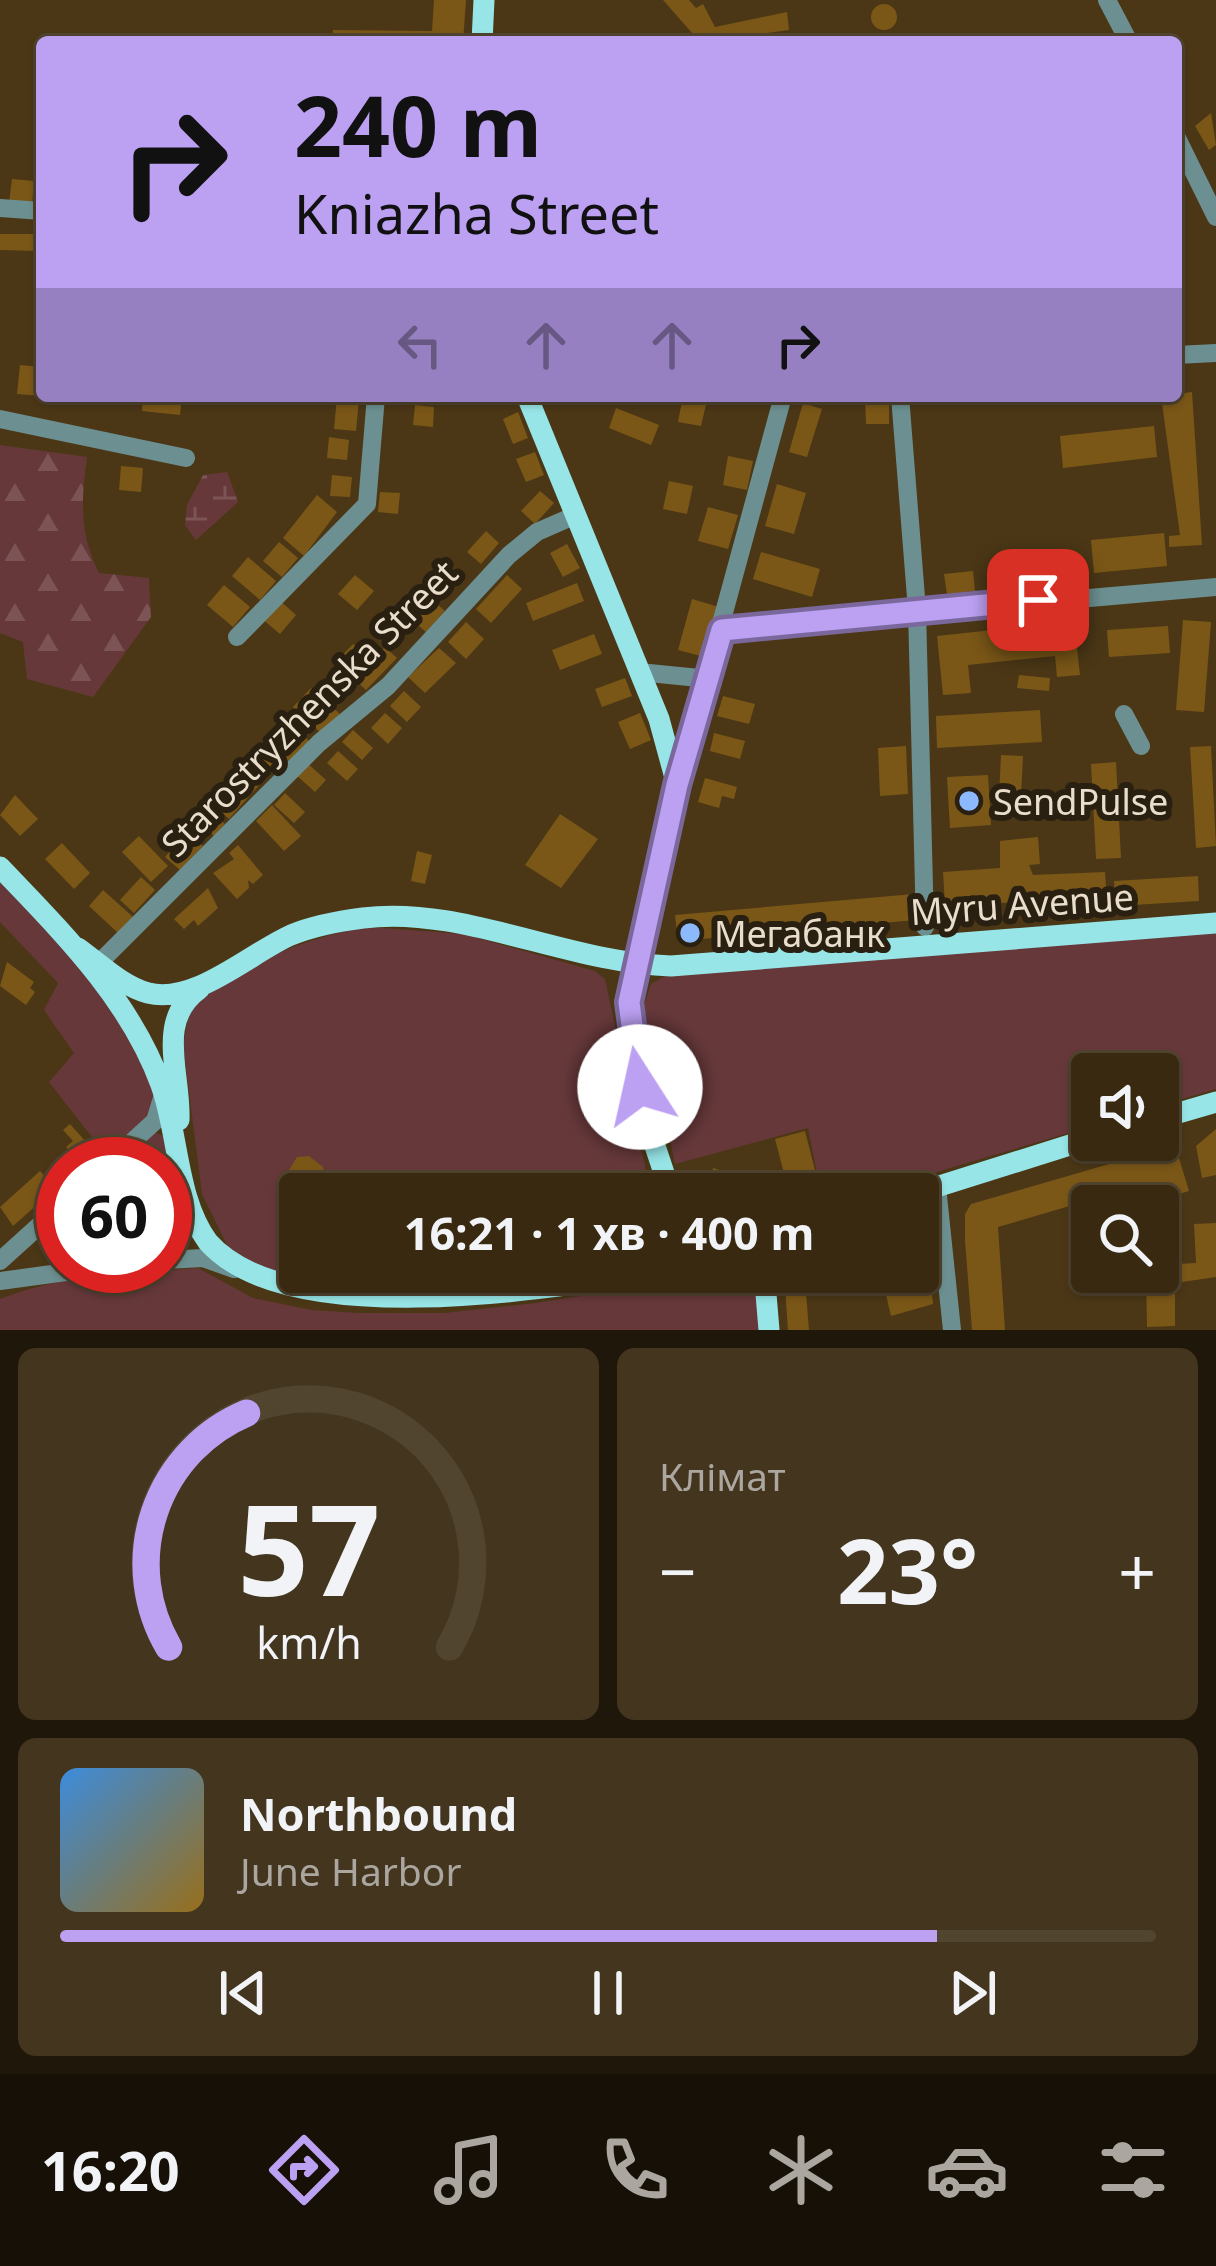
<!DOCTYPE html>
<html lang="uk">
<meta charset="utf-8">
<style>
body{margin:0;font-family:"Noto Sans",sans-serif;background:#43351e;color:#f1f3f6;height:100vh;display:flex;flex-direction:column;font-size:45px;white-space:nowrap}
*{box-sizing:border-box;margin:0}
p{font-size:39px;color:#aba69f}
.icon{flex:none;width:66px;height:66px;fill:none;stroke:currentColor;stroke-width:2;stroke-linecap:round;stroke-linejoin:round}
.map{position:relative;height:1330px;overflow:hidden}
.panel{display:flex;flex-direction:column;gap:18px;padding:18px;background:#1f1709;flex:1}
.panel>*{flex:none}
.top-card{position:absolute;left:36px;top:36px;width:1146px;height:366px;border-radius:12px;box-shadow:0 3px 9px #0004,0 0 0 3px #524530;background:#bca0f2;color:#111;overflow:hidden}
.buttons{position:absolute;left:1071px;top:1053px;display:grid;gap:24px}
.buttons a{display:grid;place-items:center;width:108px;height:108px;border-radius:12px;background:#382910;box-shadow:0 3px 9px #0004,0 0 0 3px #524530;font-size:60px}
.speed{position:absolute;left:36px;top:1137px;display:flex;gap:24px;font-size:60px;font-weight:700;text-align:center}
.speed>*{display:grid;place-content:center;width:156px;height:156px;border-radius:50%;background:#382910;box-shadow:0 3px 9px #0004,0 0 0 3px #524530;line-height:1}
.speed .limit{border:18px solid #d22;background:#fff;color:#111}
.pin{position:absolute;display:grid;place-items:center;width:102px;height:102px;color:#fff;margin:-51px;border-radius:24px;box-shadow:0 6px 18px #0006}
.me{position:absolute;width:132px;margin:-66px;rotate:350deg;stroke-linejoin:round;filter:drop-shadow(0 0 9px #0008)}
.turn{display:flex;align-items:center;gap:42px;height:252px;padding:0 60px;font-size:54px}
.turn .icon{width:156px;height:156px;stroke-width:2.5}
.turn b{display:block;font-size:84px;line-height:102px}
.lanes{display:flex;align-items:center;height:114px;padding:0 60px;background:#0003;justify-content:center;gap:60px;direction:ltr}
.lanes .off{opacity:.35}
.big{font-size:90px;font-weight:700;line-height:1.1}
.panel .tile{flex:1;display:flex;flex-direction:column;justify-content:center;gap:18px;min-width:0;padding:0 42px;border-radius:18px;background:#43351e}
.panel .dial{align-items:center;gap:0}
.dial svg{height:312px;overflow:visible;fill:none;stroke:#524530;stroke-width:7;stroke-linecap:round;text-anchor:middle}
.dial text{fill:#f1f3f6;stroke:none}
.song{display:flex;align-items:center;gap:36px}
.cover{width:144px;height:144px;border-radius:18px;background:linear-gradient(135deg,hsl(210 70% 55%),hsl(40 70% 35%))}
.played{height:12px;border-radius:6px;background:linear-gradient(90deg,#bca0f2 80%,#524530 80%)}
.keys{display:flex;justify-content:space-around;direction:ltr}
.heat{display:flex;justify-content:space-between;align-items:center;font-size:66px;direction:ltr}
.panel .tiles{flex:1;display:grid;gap:18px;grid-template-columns:1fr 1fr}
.tile:last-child{grid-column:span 2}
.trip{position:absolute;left:279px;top:1173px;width:660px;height:120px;border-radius:12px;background:#382910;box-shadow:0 3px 9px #0004,0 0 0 3px #524530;font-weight:700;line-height:120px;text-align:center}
.dock{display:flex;height:192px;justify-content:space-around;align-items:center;background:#161006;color:#aba69f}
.dock .icon{width:84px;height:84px}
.dock .on{color:#bca0f2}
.dock b{font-size:54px;color:#f1f3f6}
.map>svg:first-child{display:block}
.green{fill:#66383a}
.forest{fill:url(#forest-firs)}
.wetland{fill:url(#wetland-marsh)}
.building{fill:#7a5717}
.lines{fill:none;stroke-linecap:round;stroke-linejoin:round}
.minor{stroke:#6c9091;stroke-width:18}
.major{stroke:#97e5e7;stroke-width:21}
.route-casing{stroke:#7a689d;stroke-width:30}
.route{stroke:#bca0f2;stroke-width:21}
.poi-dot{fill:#8bb9fc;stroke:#292012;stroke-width:4.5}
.labels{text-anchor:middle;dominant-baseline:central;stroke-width:12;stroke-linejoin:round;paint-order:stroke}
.street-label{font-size:36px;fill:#e9ddcb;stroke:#292012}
.poi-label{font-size:36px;fill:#e9ddcb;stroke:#292012;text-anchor:start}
</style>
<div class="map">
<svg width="1216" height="1330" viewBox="0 0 1216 1330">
<defs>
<pattern id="forest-firs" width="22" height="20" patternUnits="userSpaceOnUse" patternTransform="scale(3)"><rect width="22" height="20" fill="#66383a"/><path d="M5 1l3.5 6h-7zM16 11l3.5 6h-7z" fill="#7c5455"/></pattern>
<pattern id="wetland-marsh" width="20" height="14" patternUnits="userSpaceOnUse" patternTransform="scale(3)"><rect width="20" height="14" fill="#66383a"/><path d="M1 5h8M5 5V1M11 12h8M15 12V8" fill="none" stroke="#7c5455"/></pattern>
</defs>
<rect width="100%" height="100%" fill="#4b3716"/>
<path class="green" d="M0 882 87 971 130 1027 155 1097 148 1116 106 1155 49 1082 74 1053 44 1010 58 983 0 922Z
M369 927 463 934 595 971 605 979 651 1194H300V1272H599L462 1290 285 1282 228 1247 202 1194 183 1045 190 1010C235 965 308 936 369 927Z
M1216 929V1089L1158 1106V1074H1092V1126L862 1194H821L808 1128 675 1164 643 1008 651 984 669 974Z
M155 1132 165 1137 190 1237 181 1251 165 1254V1164H118Z
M198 1268 253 1298 311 1310 358 1313H444L535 1303 735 1272 756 1290 761 1330H0V1299C64 1274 131 1273 198 1268Z"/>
<path class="forest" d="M0 445 87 457C81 501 79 533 99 573L149 578 151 617 93 697 27 679 23 642 0 633Z"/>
<path class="wetland" d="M227 472 238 502 196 540 185 525 187 505 203 475Z"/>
<path class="building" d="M434 0H466L463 42H332L333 30 432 31Z
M663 0H689L696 8 703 4 715 27 787 12 789 30 700 42Z
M871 17a13 13 0 1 1 26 0a13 13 0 1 1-26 0Z
M1211 113 1216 145 1209 150 1195 126Z
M12 179 34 181 32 205 9 203Z
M0 234H37V251L0 250Z
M20 365 42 367V396L17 394Z
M1192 392 1202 545 1169 547V536L1180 535 1161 396Z
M143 396H182L180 415 142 411Z
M683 396H708L701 426 678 422Z
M865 396H889V424H866Z
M337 397 359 399 356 431 334 429Z
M803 403 822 409 807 457 789 452Z
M415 405 434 407 433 427 413 425Z
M616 408 659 425 651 445 609 428Z
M518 412 528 438 513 444 503 419Z
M1154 426 1157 457 1063 468 1060 436Z
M329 437 349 440 347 460 327 458Z
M535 452 544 475 526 482 516 459Z
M728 456 753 461 747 490 723 485Z
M121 466 143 468 141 492 119 490Z
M332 475 352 477 350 497 330 496Z
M669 481 693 486 687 514 663 509Z
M777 484 806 493 794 534 765 526Z
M540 491 554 503 535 524 521 511Z
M380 492 400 493 398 514 378 512Z
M317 495 337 512 304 556 283 538Z
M708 507 738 515 728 549 698 541Z
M486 531 499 543 481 564 467 552Z
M1164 533 1167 566 1094 573 1091 540Z
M279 542 298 558 282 577 263 561Z
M567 544 580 568 563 577 550 553Z
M761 552 820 569 812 597 753 579Z
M248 557 276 581 260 600 232 576Z
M1028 557 1031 586 993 590 990 562Z
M447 567 461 579 442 600 429 587Z
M973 571 975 591 947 594 944 574Z
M355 575 374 591 357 610 338 594Z
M507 575 522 589 491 623 476 609Z
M577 583 584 601 533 621 526 603Z
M224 585 250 607 233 627 207 605Z
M277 598 296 615 280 634 261 618Z
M431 599 445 611 426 632 412 620Z
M692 599 719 607 705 657 678 650Z
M1183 620 1211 622 1204 712 1176 710Z
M1074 621 1080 675 1057 677 1055 656 968 665 971 693 943 695 937 636Z
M466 622 484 639 466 659 448 642Z
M1168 626 1170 653 1109 657 1107 630Z
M594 634 602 654 560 670 552 650Z
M353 644 373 659 385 647 397 658 366 690 336 662Z
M439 648 456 663 425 693 408 677Z
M1019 675 1050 678 1049 691 1017 688Z
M625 678 632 696 602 707 595 689Z
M311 688 340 714 322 734 293 707Z
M404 691 421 707 407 722 390 706Z
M723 696 755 704 749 724 717 716Z
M1040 710 1042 742 937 748 936 716Z
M385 713 402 728 388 744 371 728Z
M640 713 651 740 630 749 618 722Z
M292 725 309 741 278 774 261 758Z
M353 730 373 748 362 760 342 742Z
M714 733 745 741 740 759 710 751Z
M906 746 908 794 880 796 878 748Z
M1211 746 1216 846 1196 848 1190 747Z
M338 751 358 769 347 781 327 763Z
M1001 755 1023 756 1020 818 998 817Z
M306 762 326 780 315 792 295 774Z
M1116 762 1121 858 1096 859 1091 764Z
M245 768 261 783 229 819 212 803Z
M988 775 991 825 950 828 947 777Z
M705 778 737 787 734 799 722 796 719 808 698 802Z
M285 793 305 812 294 823 274 805Z
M15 795 38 819 20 836 0 815Z
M272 805 301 836 284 851 256 821Z
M205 806 225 824 214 836 194 817Z
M560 814 598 839 561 888 525 865Z
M188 832 203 846 180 870 165 857Z
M139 836 168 866 151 882 122 852Z
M1038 837 1040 864 1029 865 1033 875 1105 872 1107 899 945 905 943 872 1000 868V841Z
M62 843 90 873 74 889 45 859Z
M238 845 263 875 253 884 248 880 249 888 237 899 213 873 234 859 229 853Z
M417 851 432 855 425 884 411 881Z
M1198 876 1199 901 1116 906 1114 881Z
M141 877 155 890 134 913 120 900Z
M208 888 218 908 198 926 194 920 184 929 174 919Z
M103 890 133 917 118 933 89 906Z
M914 894 916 920 678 941 675 915Z
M7 962 34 982 30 988 35 992 26 1005 0 986Z
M70 1124 96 1153 83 1164 66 1147 73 1141 63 1130Z
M1216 1129V1175L1202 1178 1196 1146Z
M805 1131 817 1178 787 1185 775 1139Z
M1175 1145 1189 1191 1139 1206H1092L1090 1200 998 1227 1005 1330H972L965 1241V1214L971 1204Z
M309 1156 323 1167 330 1190 300 1194V1214L288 1205 281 1183 297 1157Z
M713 1168 797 1193V1194H706Z
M40 1171 56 1188 13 1226 0 1207Z
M1216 1223V1277L1175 1283V1326L1147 1327 1146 1272H1158V1265L1196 1263 1194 1224Z
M926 1225 933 1304 891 1316 883 1282 867 1286 864 1272H918V1227Z
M784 1272H832L805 1281 809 1330H788Z"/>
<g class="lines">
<path class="minor" d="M1107 0 1129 42
M1176 136 1216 217
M0 208 42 211
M1176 355 1216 353
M900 396 917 610 925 927
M0 419 186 458
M722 630 1216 587
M237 637 367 504 376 396
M639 672 709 679
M1124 714 1141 746
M677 785 783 396
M99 963 319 743 388 686 509 555 537 532 576 515
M108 1164 155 1121 163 1095
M937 1187 952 1330
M165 1260 203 1258 234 1269
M0 1261 63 1204
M0 1281 110 1266"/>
<path class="major" d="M482 42 484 0
M527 396 659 719 677 785 629 1002 632 1049 650 1131 671 1194
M0 867C62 932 130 999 161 1085 179 1135 176 1198 208 1242 286 1330 541 1291 653 1272
M78 948C99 963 122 986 148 993 195 1005 250 953 291 935 313 926 339 921 363 918 461 905 567 963 671 966L1216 923
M1158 1119 1216 1102
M179 1120C181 1073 155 1021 199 989
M914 1194 1092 1138
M756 1272 765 1282 769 1330"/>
</g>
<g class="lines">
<defs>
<path id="route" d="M640 1087 629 1002 677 785 722 630 1038 600"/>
</defs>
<use href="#route" class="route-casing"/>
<use href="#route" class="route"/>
</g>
<g class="poi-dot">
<circle cx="969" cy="801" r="12"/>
<circle cx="690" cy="933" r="12"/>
</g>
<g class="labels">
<g class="street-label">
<text transform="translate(309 708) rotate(-45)">Starostryzhenska Street</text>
<text transform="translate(1022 904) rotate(-4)">Myru Avenue</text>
</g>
<g class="poi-label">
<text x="993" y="801">SendPulse</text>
<text x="714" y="933">Мегабанк</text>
</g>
</g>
</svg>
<div class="buttons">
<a><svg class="icon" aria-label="sound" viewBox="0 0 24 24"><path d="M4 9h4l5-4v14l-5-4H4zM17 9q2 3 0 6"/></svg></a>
<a><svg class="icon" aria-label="search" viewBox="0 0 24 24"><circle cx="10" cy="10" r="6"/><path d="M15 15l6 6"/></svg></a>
</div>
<div class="speed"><div class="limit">60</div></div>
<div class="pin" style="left:1038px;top:600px;background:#d93025"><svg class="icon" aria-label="arrive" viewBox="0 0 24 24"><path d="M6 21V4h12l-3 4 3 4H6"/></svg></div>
<svg class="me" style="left:640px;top:1087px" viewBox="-20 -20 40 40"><circle r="19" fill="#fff"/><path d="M0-13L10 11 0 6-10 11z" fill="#bca0f2"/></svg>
<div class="trip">16:21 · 1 хв · 400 m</div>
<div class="top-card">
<div class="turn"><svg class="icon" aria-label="right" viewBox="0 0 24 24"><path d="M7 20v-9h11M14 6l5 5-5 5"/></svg><div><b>240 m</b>Kniazha Street</div></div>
<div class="lanes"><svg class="icon off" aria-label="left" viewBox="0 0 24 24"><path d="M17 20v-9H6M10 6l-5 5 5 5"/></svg><svg class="icon off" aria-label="ahead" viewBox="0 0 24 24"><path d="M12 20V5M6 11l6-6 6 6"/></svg><svg class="icon off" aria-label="ahead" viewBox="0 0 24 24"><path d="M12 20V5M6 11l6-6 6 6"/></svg><svg class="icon" aria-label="right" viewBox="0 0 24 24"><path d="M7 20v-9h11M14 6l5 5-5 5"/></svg></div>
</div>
</div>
<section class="panel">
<div class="tiles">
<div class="tile dial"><svg viewBox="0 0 100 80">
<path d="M14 69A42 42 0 1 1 86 69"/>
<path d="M14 69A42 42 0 0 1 34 9" stroke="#bca0f2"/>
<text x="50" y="56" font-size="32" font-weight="700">57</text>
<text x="50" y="72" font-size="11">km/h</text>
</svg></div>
<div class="tile"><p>Клімат</p>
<div class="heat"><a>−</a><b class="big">23°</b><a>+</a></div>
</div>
<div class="tile">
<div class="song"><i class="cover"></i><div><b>Northbound</b><p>June Harbor</p></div></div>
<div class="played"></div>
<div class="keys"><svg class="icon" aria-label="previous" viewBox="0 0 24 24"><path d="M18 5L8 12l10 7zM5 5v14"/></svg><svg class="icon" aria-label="pause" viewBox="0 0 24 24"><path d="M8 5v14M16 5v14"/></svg><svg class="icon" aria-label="next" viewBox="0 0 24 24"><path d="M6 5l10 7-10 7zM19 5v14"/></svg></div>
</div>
</div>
</section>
<nav class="dock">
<b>16:20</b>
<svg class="icon on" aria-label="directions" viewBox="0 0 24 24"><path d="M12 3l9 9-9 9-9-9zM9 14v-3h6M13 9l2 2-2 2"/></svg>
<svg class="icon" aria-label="music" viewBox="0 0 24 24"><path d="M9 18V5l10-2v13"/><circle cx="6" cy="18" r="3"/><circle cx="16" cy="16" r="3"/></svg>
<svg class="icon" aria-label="phone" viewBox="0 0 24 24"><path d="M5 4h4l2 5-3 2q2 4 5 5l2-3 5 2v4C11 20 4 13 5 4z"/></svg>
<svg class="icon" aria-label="climate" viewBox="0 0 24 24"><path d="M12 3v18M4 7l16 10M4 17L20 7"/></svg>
<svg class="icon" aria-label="car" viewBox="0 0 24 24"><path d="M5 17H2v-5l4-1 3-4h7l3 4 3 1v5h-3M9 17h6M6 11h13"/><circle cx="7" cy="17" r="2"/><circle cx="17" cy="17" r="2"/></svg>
<svg class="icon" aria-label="filters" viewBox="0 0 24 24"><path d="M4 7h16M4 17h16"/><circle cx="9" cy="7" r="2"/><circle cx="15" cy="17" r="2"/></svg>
</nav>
